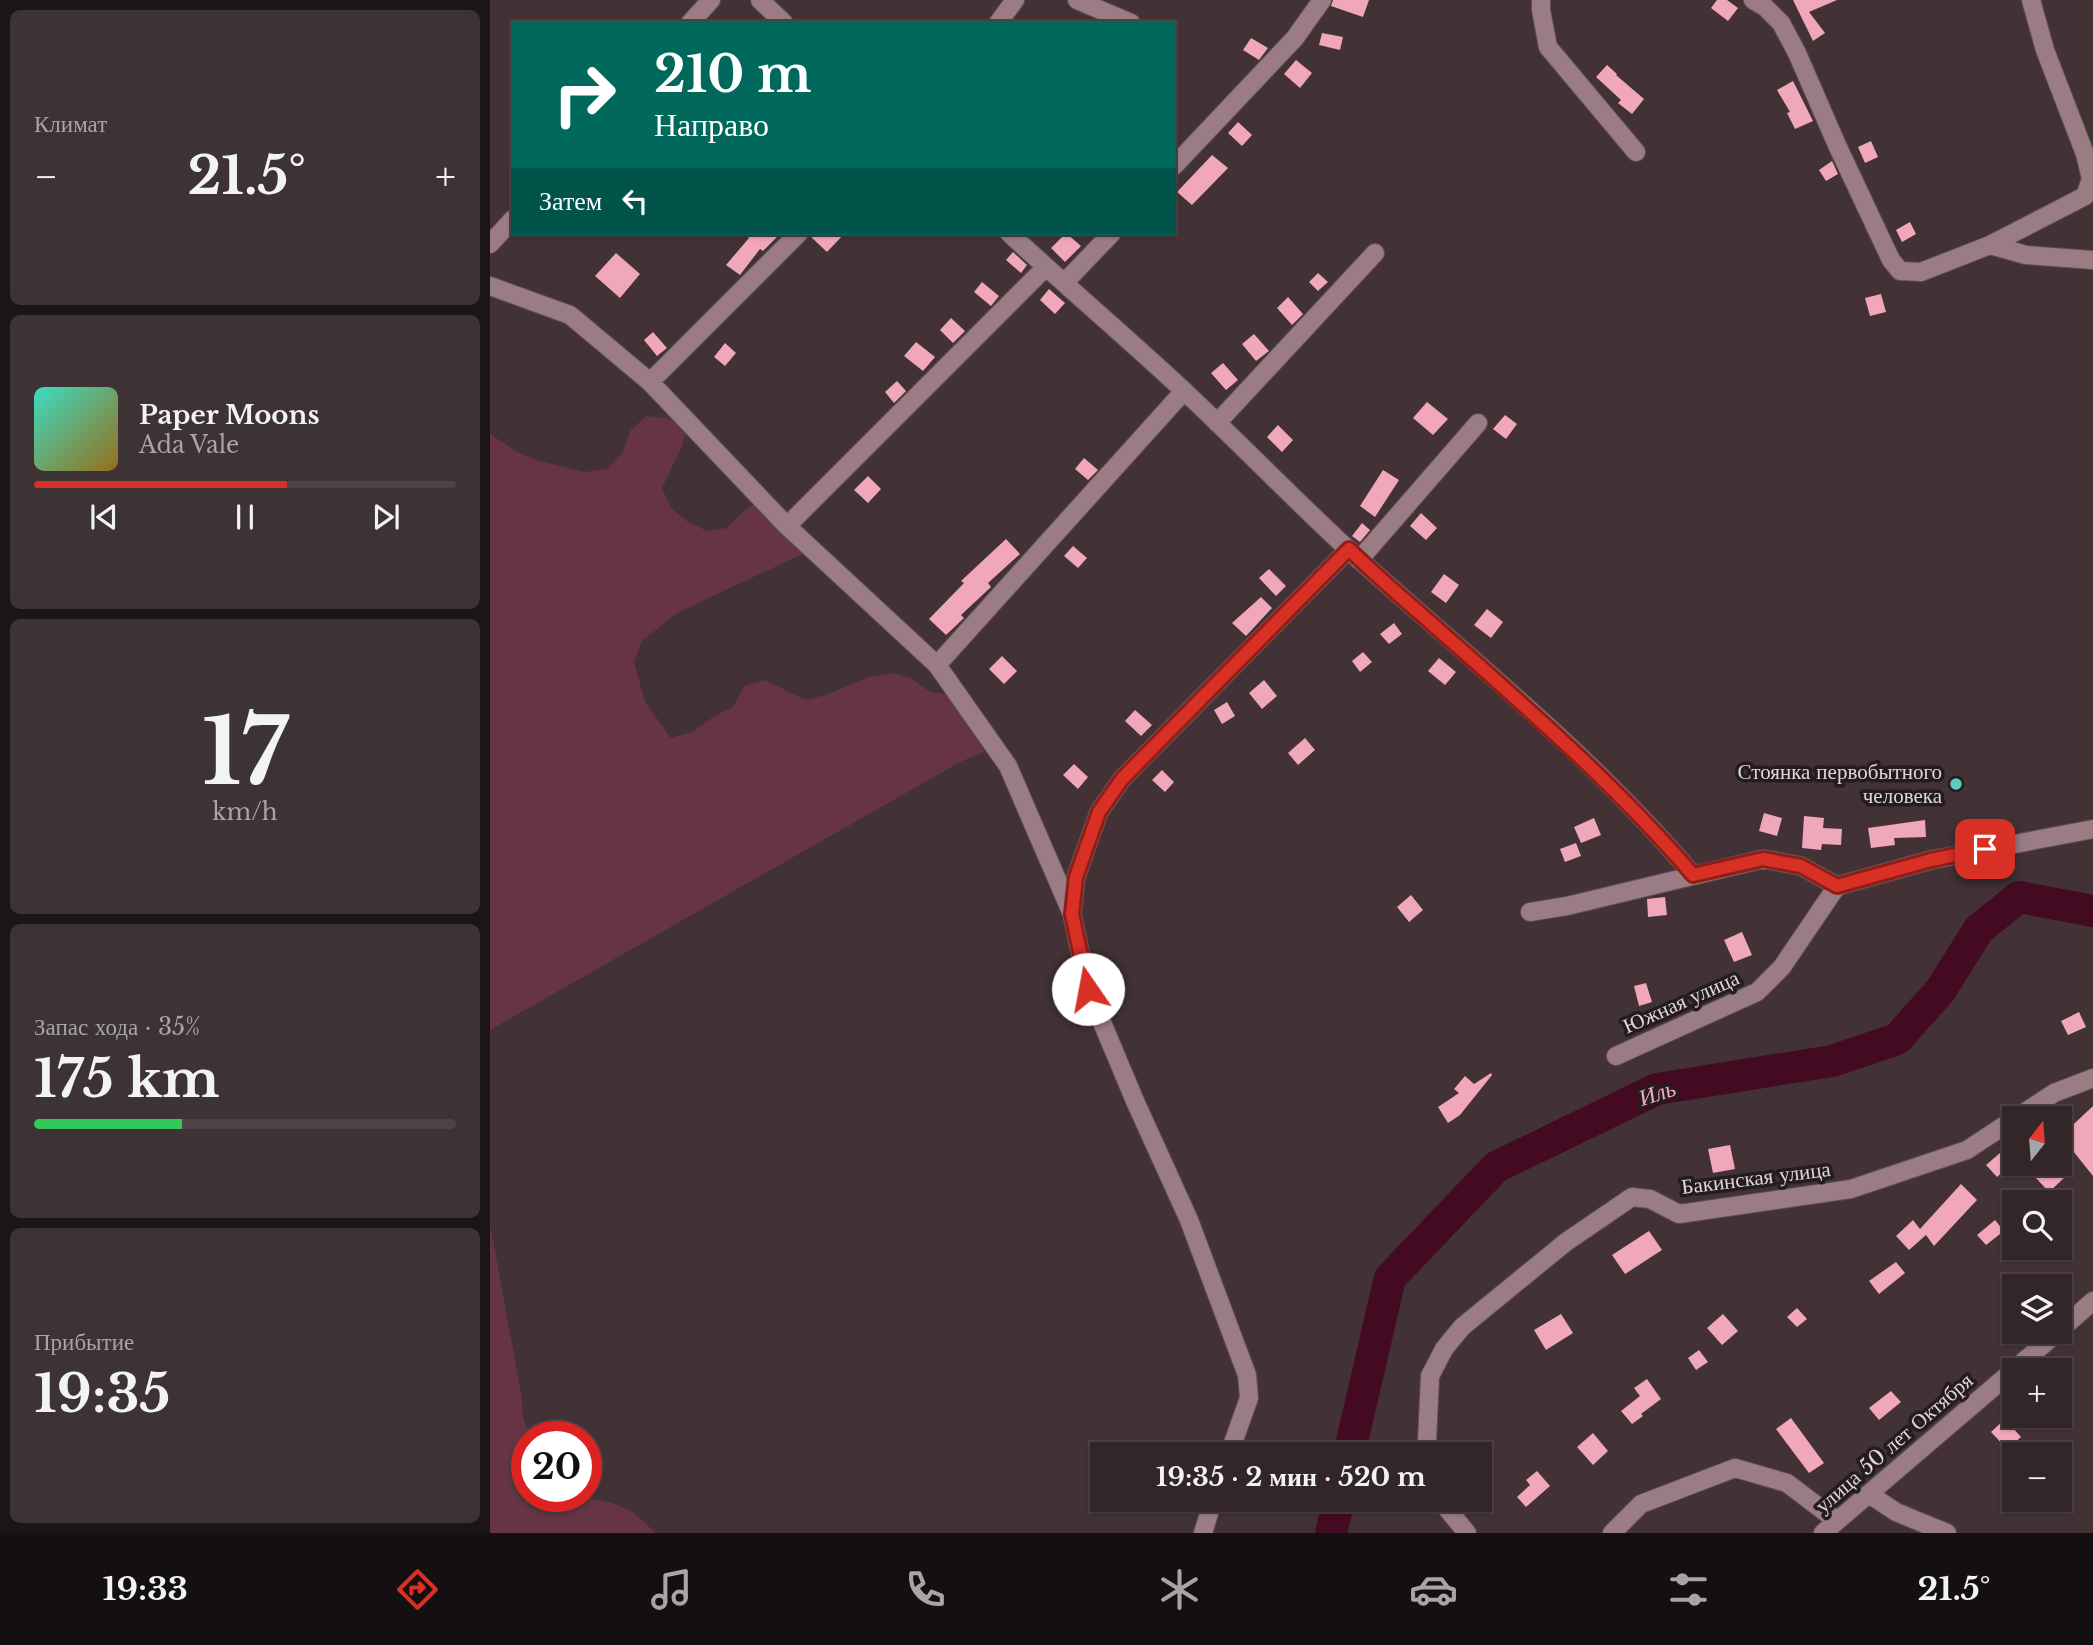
<!DOCTYPE html>
<html lang="ru">
<meta charset="utf-8">
<style>
body{margin:0;font-family:"Libre Baskerville",serif;background:#3d3234;color:#f1f3f6;height:100vh;display:flex;flex-direction:column;font-size:26px;white-space:nowrap}
*{box-sizing:border-box;margin:0}
p{font-size:23px;color:#a8a5a8}
.icon{flex:none;width:38px;height:38px;fill:none;stroke:currentColor;stroke-width:2;stroke-linecap:round;stroke-linejoin:round}
.map{position:relative;flex:1;overflow:hidden}
.side{display:flex;flex-direction:column;gap:10px;padding:10px;background:#1c1516;width:490px}
.side>*{flex:none}
.guide{position:absolute;left:21px;top:21px;width:665px;height:214px;border-radius:0px;box-shadow:0 2px 5px #0004,0 0 0 2px #4d4345;background:#00695c;color:#fff;overflow:hidden}
.needle{width:46px;rotate:17deg}
.buttons{position:absolute;left:1512px;top:1106px;display:grid;gap:14px}
.buttons a{display:grid;place-items:center;width:70px;height:70px;border-radius:0px;background:#322628;box-shadow:0 2px 5px #0004,0 0 0 2px #4d4345;font-size:35px}
.speed{position:absolute;left:21px;top:1421px;display:flex;gap:14px;font-size:35px;font-weight:700;text-align:center}
.speed>*{display:grid;place-content:center;width:91px;height:91px;border-radius:50%;background:#322628;box-shadow:0 2px 5px #0004,0 0 0 2px #4d4345;line-height:1}
.speed .limit{border:10px solid #d22;background:#fff;color:#111}
.pin{position:absolute;display:grid;place-items:center;width:60px;height:60px;color:#fff;margin:-30px;border-radius:14px;box-shadow:0 4px 10px #0006}
.me{position:absolute;width:77px;margin:-38px;rotate:348deg;stroke-linejoin:round;filter:drop-shadow(0 0 5px #0008)}
.turn{display:flex;align-items:center;gap:24px;height:147px;padding:0 28px;font-size:32px}
.turn .icon{width:91px;height:91px;stroke-width:2.5}
.turn b{display:block;font-size:49px;line-height:60px}
.then{display:flex;align-items:center;height:66px;padding:0 28px;background:#0003;gap:14px;font-size:26px}
.big{font-size:52px;font-weight:800;line-height:1.1}
.side .card{flex:1;display:flex;flex-direction:column;justify-content:center;gap:10px;min-width:0;padding:0 24px;border-radius:10px;background:#3d3234}
.side .dial{align-items:center;gap:0}
.dial b{font-size:91px;line-height:1}
.song{display:flex;align-items:center;gap:21px}
.cover{width:84px;height:84px;border-radius:10px;background:linear-gradient(135deg,hsl(170 70% 55%),hsl(40 70% 35%))}
.played{height:7px;border-radius:4px;background:linear-gradient(90deg,#d93025 60%,#4d4345 60%)}
.keys{display:flex;justify-content:space-around;direction:ltr}
.heat{display:flex;justify-content:space-between;align-items:center;font-size:38px;direction:ltr}
.charge{height:10px;border-radius:5px;background:linear-gradient(90deg,#34c759 35%,#4d4345 0)}
.trip{position:absolute;left:600px;top:1442px;width:402px;height:70px;border-radius:0px;background:#322628;box-shadow:0 2px 5px #0004,0 0 0 2px #4d4345;font-weight:800;line-height:70px;text-align:center}
.menu{display:flex;height:112px;justify-content:space-around;align-items:center;background:#140f10;color:#a8a5a8}
.menu .icon{width:49px;height:49px}
.menu .on{color:#d93025}
.menu b{font-size:32px;color:#f1f3f6}
main{display:flex;flex:1;min-height:0}
.map>svg:first-child{display:block}
.green{fill:#663444}
.lines{fill:none;stroke-linecap:round;stroke-linejoin:round}
.river{stroke:#440a22;stroke-width:32}
.building{fill:#f0a6bb}
.minor-casing{stroke:#5e5053;stroke-width:20}
.minor{stroke:#9b7c84;stroke-width:18}
.route-casing{stroke:#8d1f18;stroke-width:18}
.route{stroke:#d93025;stroke-width:12}
.poi-dot{fill:#5bcebb;stroke:#241c1e;stroke-width:2.5}
.labels{text-anchor:middle;dominant-baseline:central;stroke-width:7;stroke-linejoin:round;paint-order:stroke}
.poi-label{font-size:21px;fill:#e0d6d8;stroke:#241c1e;text-anchor:end}
.street-label{font-size:21px;fill:#e0d6d8;stroke:#241c1e}
.water-label{font-size:23px;font-style:italic;fill:#f7a8be;stroke:#241c1e}
</style>
<main>
<section class="side">
<div class="card"><p>Климат</p>
<div class="heat"><a>−</a><b class="big">21.5°</b><a>+</a></div>
</div>
<div class="card">
<div class="song"><i class="cover"></i><div><b>Paper Moons</b><p>Ada Vale</p></div></div>
<div class="played"></div>
<div class="keys"><svg class="icon" aria-label="previous" viewBox="0 0 24 24"><path d="M18 5L8 12l10 7zM5 5v14"/></svg><svg class="icon" aria-label="pause" viewBox="0 0 24 24"><path d="M8 5v14M16 5v14"/></svg><svg class="icon" aria-label="next" viewBox="0 0 24 24"><path d="M6 5l10 7-10 7zM19 5v14"/></svg></div>
</div>
<div class="card dial"><b>17</b><p>km/h</p></div>
<div class="card"><p>Запас хода · 35%</p><b class="big">175 km</b><div class="charge"></div></div>
<div class="card"><p>Прибытие</p><b class="big">19:35</b></div>
</section>
<div class="map">
<svg width="1603" height="1533" viewBox="0 0 1603 1533">
<rect width="100%" height="100%" fill="#423236"/>
<path class="green" d="M156 416 178 418 197 425 192 446 172 488 181 508 198 522 217 531 237 528 253 512 271 499 315 528 323 549 187 613 152 641 144 662 155 702 181 738 204 731 223 717 243 707 254 686 275 680 315 700 336 695 379 677 401 673 421 678 439 691 459 695 485 731 494 752 472 761 0 1030V434L27 452 49 461 95 472 117 469 133 452 140 431Z
M0 1224 31 1393 33 1416 40 1437H37V1496C69 1496 111 1494 140 1511 149 1516 158 1526 166 1533H0Z"/>
<g class="lines">
<path class="river" d="M859 1454 900 1278 1006 1167 1167 1089 1342 1061 1407 1039 1450 991 1489 929 1529 897 1603 911
M841 1533 849 1500"/>
</g>
<path class="building" d="M843 0H879L873 17 841 6Z
M1227 0H1237L1248 8 1238 21 1221 8Z
M1303 0H1347L1319 12 1335 33 1323 41Z
M832 33 853 37 850 50 829 45Z
M761 38 778 48 769 60 753 50Z
M806 60 822 73 810 88 794 74Z
M1117 65 1127 74 1126 75 1154 99 1142 114 1128 103 1131 100 1106 77Z
M1303 81 1323 121 1305 129 1297 113 1300 112 1287 90Z
M748 122 762 135 752 146 738 133Z
M1381 141 1388 157 1375 163 1368 147Z
M722 155 738 168 702 205 687 192Z
M1342 161 1348 174 1336 181 1329 170Z
M1420 222 1426 234 1412 242 1406 230Z
M254 233H291L273 251 270 249 250 275 236 265 259 238Z
M320 233H355L337 252 320 236Z
M576 233 591 246 575 262 561 248Z
M523 252 537 265 531 273 516 260Z
M126 253 150 274 130 298 105 276Z
M828 273 838 282 828 291 819 282Z
M492 282 509 296 501 306 484 292Z
M559 289 575 303 565 314 550 300Z
M1391 294 1396 312 1380 316 1375 298Z
M798 297 813 314 802 325 787 308Z
M461 318 475 331 463 343 450 330Z
M163 332 177 348 167 356 154 340Z
M764 334 779 351 766 361 752 344Z
M426 342 445 357 433 371 414 356Z
M235 343 246 353 235 366 224 357Z
M733 363 748 380 736 390 721 373Z
M407 381 416 391 404 403 395 392Z
M937 402 958 419 943 435 923 418Z
M1015 415 1027 424 1016 439 1003 429Z
M788 425 803 440 792 452 777 437Z
M594 458 608 470 598 480 585 469Z
M893 470 909 480 885 517 870 506Z
M378 476 391 489 378 503 364 490Z
M931 513 947 528 936 540 920 526Z
M872 523 880 530 870 542 862 536Z
M516 539 530 554 498 583 501 587 471 615 474 618 456 635 439 619 474 583 471 581Z
M583 546 597 558 588 568 574 556Z
M779 569 796 586 786 596 769 578Z
M954 574 969 585 956 603 941 592Z
M771 597 782 608 756 636 742 623Z
M997 609 1013 622 1001 638 984 625Z
M904 623 912 634 899 644 890 634Z
M873 652 882 662 870 672 862 661Z
M512 656 527 671 514 684 499 669Z
M949 658 966 672 955 685 938 671Z
M774 680 787 696 772 709 759 693Z
M737 702 745 716 732 724 724 710Z
M645 710 662 725 651 736 635 721Z
M815 738 825 750 808 765 798 753Z
M584 764 598 777 588 789 573 775Z
M672 770 684 782 675 792 662 780Z
M1274 813 1292 818 1287 836 1269 831Z
M1314 816 1334 818 1333 828 1352 829 1351 845 1332 844 1331 850 1312 848Z
M1104 818 1111 835 1091 843 1084 827Z
M1435 820 1436 837 1404 838 1405 845 1381 848 1378 828Z
M1086 843 1091 856 1075 862 1070 849Z
M921 895 933 910 919 922 907 907Z
M1175 897 1177 915 1158 917 1157 899Z
M1252 932 1262 955 1244 962 1234 940Z
M1156 983 1162 1002 1149 1006 1144 986Z
M1589 1012 1596 1027 1578 1035 1571 1021Z
M1001 1073 1002 1075 970 1115 958 1123 948 1107 969 1093 964 1089 975 1076 984 1084Z
M1603 1106V1176L1571 1136Z
M1524 1141V1162L1507 1177 1496 1165Z
M1240 1145 1245 1169 1223 1173 1218 1149Z
M1533 1164H1560L1574 1178 1559 1192Z
M1471 1184 1487 1200 1444 1246 1436 1235 1419 1250 1406 1236 1423 1220 1430 1229Z
M1505 1220 1514 1231 1496 1245 1487 1235Z
M1159 1231 1172 1250 1135 1274 1122 1255Z
M1406 1262 1415 1273 1389 1294 1379 1281Z
M1307 1308 1317 1319 1307 1327 1297 1317Z
M1071 1314 1083 1333 1056 1350 1044 1330Z
M1233 1314 1248 1331 1232 1345 1217 1328Z
M1209 1350 1218 1362 1206 1370 1198 1358Z
M1157 1379 1171 1399 1151 1414 1153 1416 1142 1424 1131 1411 1150 1396 1144 1388Z
M1401 1391 1411 1402 1389 1420 1379 1408Z
M1301 1418 1334 1463 1319 1473 1286 1429Z
M1515 1419 1531 1437 1517 1449 1501 1432Z
M1103 1433 1118 1451 1103 1465 1087 1447Z
M1047 1471 1060 1486 1036 1507 1027 1497 1040 1485 1036 1480Z"/>
<g class="lines">
<defs>
<path id="minor" d="M270 0 294 23
M587 0 641 23
M1051 0V10L1058 47 1146 152
M1263 0 1275 7 1291 23 1307 53 1347 145 1401 260 1410 271 1431 272 1500 245 1595 196 1601 179 1595 154 1555 50 1541 0
M200 23 221 0
M508 23 525 0
M684 166 805 38 832 0
M519 233C576 286 635 336 692 389 753 446 810 506 872 562 985 663 1105 759 1203 875
M0 244 23 219
M1500 245 1536 255 1603 260
M575 282 622 233
M0 286 80 315 160 382 297 526 447 665 518 766 582 914 598 989 645 1101 699 1220 757 1375 759 1398 739 1454
M160 382 309 233
M727 423 885 253
M297 526 556 267
M869 560 988 423
M447 665 694 391
M1040 912 1077 906 1273 859 1311 866 1347 886
M582 914 586 877 609 812 632 779 859 549
M1126 1056 1267 992 1292 967 1347 886 1441 860 1603 829
M1526 1118 1564 1093 1603 1078
M1570 1330 1603 1301
M939 1454 937 1442 940 1376 954 1349 972 1327 1076 1242 1142 1197 1160 1199 1189 1214 1361 1189 1477 1150 1524 1119
M1379 1494 1406 1512 1457 1533
M950 1500 977 1533
M713 1533 723 1500
M1122 1533 1151 1504 1245 1468 1297 1483 1347 1521
M1333 1533 1568 1332"/>
</defs>
<use href="#minor" class="minor-casing"/>
<use href="#minor" class="minor"/>
</g>
<g class="lines">
<defs>
<path id="route" d="M598 989 582 914 586 877 609 812 632 779 859 549C888 578 920 604 950 631 1038 709 1127 786 1203 875L1273 859 1311 866 1347 886 1441 860 1495 849"/>
</defs>
<use href="#route" class="route-casing"/>
<use href="#route" class="route"/>
</g>
<circle class="poi-dot" cx="1466" cy="784" r="7"/>
<g class="labels">
<g class="poi-label">
<text x="1452" y="772">Стоянка первобытного<tspan x="1452" dy="24">человека</tspan></text>
</g>
<g class="street-label">
<text transform="translate(1191 1002) rotate(-24)">Южная улица</text>
<text transform="translate(1266 1178) rotate(-7)">Бакинская улица</text>
<text transform="translate(1404 1443) rotate(-41)">улица 50 лет Октября</text>
</g>
<g class="water-label">
<text transform="translate(1167 1093) rotate(-18)">Иль</text>
</g>
</g>
</svg>
<div class="buttons">
<a><svg class="needle" viewBox="-14 -14 28 28"><path d="M0-13l5 13h-10z" fill="#e53935"/><path d="M0 13l5-13h-10z" fill="#a8a5a8"/></svg></a>
<a><svg class="icon" aria-label="search" viewBox="0 0 24 24"><circle cx="10" cy="10" r="6"/><path d="M15 15l6 6"/></svg></a>
<a><svg class="icon" aria-label="layers" viewBox="0 0 24 24"><path d="M12 4l9 5-9 5-9-5zM3 14l9 5 9-5"/></svg></a>
<a>+</a>
<a>−</a>
</div>
<div class="speed"><div class="limit">20</div></div>
<div class="pin" style="left:1495px;top:849px;background:#d93025"><svg class="icon" aria-label="arrive" viewBox="0 0 24 24"><path d="M6 21V4h12l-3 4 3 4H6"/></svg></div>
<svg class="me" style="left:598px;top:989px" viewBox="-20 -20 40 40"><circle r="19" fill="#fff"/><path d="M0-13L10 11 0 6-10 11z" fill="#d93025"/></svg>
<div class="trip">19:35 · 2 мин · 520 m</div>
<div class="guide">
<div class="turn"><svg class="icon" aria-label="right" viewBox="0 0 24 24"><path d="M7 20v-9h11M14 6l5 5-5 5"/></svg><div><b>210 m</b>Направо</div></div>
<div class="then">Затем<svg class="icon" aria-label="left" viewBox="0 0 24 24"><path d="M17 20v-9H6M10 6l-5 5 5 5"/></svg></div>
</div>
</div>
</main>
<nav class="menu">
<b>19:33</b>
<svg class="icon on" aria-label="directions" viewBox="0 0 24 24"><path d="M12 3l9 9-9 9-9-9zM9 14v-3h6M13 9l2 2-2 2"/></svg>
<svg class="icon" aria-label="music" viewBox="0 0 24 24"><path d="M9 18V5l10-2v13"/><circle cx="6" cy="18" r="3"/><circle cx="16" cy="16" r="3"/></svg>
<svg class="icon" aria-label="phone" viewBox="0 0 24 24"><path d="M5 4h4l2 5-3 2q2 4 5 5l2-3 5 2v4C11 20 4 13 5 4z"/></svg>
<svg class="icon" aria-label="climate" viewBox="0 0 24 24"><path d="M12 3v18M4 7l16 10M4 17L20 7"/></svg>
<svg class="icon" aria-label="car" viewBox="0 0 24 24"><path d="M5 17H2v-5l4-1 3-4h7l3 4 3 1v5h-3M9 17h6M6 11h13"/><circle cx="7" cy="17" r="2"/><circle cx="17" cy="17" r="2"/></svg>
<svg class="icon" aria-label="filters" viewBox="0 0 24 24"><path d="M4 7h16M4 17h16"/><circle cx="9" cy="7" r="2"/><circle cx="15" cy="17" r="2"/></svg>
<b>21.5°</b>
</nav>
